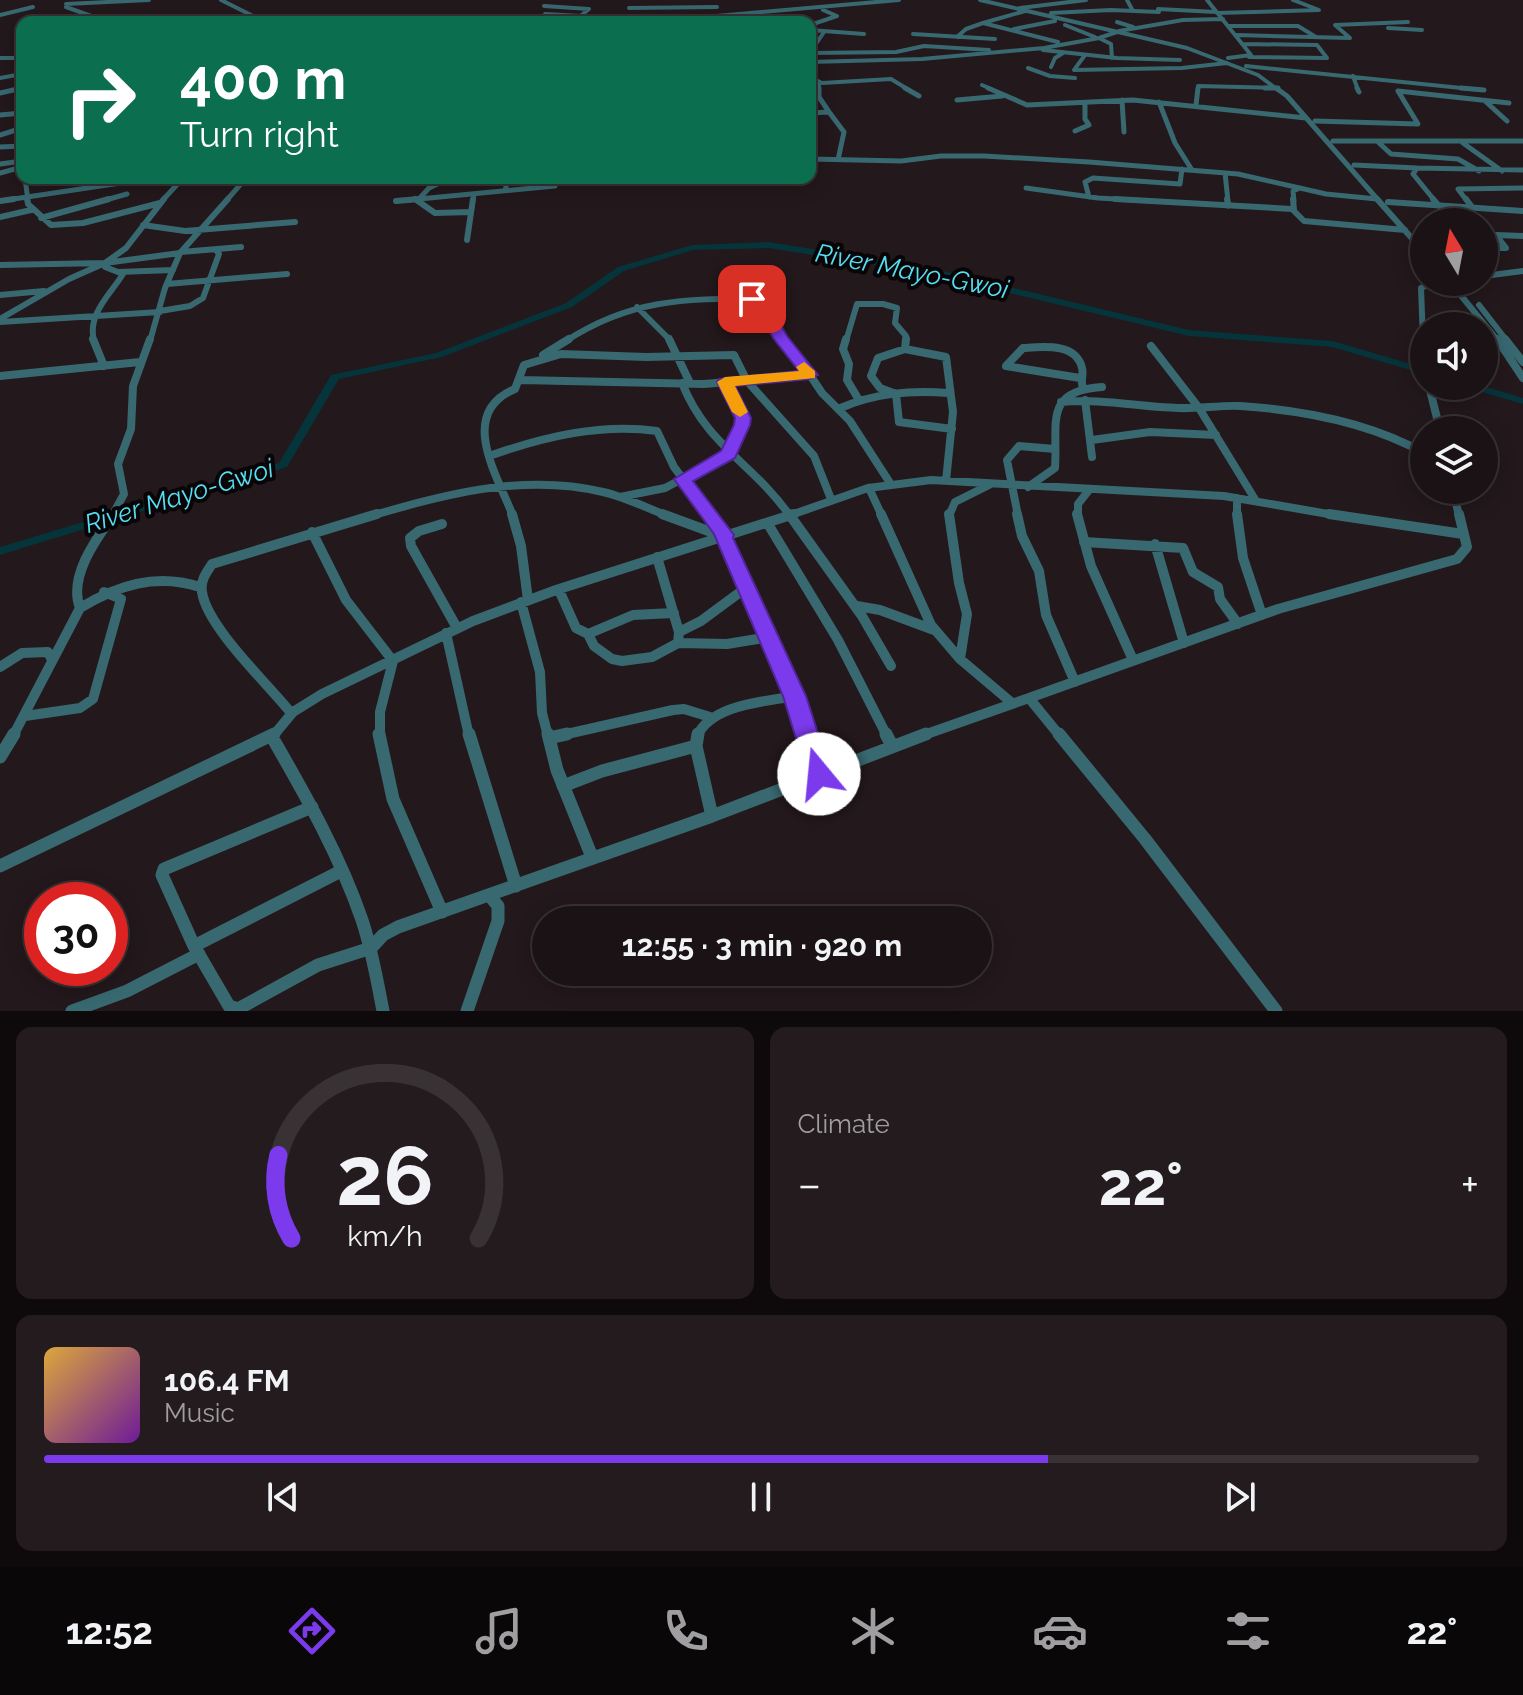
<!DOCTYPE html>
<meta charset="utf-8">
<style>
body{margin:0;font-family:Raleway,sans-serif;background:#231b1d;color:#f1f3f6;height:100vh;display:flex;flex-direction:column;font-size:30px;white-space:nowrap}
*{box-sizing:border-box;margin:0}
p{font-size:26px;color:#9f9ea0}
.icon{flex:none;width:44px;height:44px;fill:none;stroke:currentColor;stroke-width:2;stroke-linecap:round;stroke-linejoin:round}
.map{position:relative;height:1011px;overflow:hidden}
.details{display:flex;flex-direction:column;gap:16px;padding:16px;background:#0e0a0b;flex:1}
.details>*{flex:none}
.top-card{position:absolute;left:16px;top:16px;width:800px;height:168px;border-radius:16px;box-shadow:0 4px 20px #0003,0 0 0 2px #383234;background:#0b6e4f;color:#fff;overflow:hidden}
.needle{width:52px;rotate:350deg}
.controls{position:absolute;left:1410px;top:208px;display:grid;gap:16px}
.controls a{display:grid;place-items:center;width:88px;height:88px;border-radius:50%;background:#1a1214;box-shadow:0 4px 20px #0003,0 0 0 2px #383234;font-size:40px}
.speed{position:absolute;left:24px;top:882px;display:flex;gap:16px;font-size:40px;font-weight:700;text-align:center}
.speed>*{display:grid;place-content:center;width:104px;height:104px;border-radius:50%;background:#1a1214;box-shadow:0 4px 20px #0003,0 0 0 2px #383234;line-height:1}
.speed .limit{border:12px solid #d22;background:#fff;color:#111}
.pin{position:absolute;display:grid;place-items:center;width:68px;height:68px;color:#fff;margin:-34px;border-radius:16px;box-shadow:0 4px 12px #0006}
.me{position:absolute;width:88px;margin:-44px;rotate:343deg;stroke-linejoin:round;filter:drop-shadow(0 0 6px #0008)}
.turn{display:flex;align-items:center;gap:28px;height:168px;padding:0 32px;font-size:36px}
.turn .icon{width:104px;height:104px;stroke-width:2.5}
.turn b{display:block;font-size:56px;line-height:68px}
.big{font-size:60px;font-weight:700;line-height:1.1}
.details .tile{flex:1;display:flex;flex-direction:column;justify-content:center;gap:12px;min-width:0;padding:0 28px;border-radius:16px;background:#231b1d}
.details .dial{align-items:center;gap:0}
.dial svg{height:208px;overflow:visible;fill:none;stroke:#383234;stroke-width:7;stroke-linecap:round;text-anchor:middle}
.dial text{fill:#f1f3f6;stroke:none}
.song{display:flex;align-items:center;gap:24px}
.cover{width:96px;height:96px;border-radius:12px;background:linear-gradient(135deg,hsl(40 70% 55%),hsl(280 70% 35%))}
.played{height:8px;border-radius:4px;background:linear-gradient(90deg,#7c3aed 70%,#383234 70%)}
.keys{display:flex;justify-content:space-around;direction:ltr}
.heat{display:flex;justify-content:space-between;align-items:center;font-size:44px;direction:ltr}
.details .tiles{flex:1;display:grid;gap:16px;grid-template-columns:1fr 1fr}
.tile:last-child{grid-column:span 2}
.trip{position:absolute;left:532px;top:906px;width:460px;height:80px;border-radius:40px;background:#1a1214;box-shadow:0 4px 20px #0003,0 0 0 2px #383234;font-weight:700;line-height:80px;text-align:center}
.menu{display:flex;height:128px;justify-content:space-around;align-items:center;background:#0a0708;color:#9f9ea0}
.menu .icon{width:56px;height:56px}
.menu .selected{color:#7c3aed}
.menu b{font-size:36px;color:#f1f3f6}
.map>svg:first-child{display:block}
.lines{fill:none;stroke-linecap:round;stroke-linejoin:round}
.river{fill:#05343a;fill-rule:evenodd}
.minor-far5{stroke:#386870;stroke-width:4}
.minor-far4{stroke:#386870;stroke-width:5}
.minor-far3{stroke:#386870;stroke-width:6}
.minor-far2{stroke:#386870;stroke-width:8}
.minor-far1{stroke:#386870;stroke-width:10}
.minor{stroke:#386870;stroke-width:13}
.route{fill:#7c3aed;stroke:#51269a;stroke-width:2}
.slow{fill:#f59e0b}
.labels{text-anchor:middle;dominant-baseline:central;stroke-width:8;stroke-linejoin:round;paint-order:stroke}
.water-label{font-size:26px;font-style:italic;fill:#55def3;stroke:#090506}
</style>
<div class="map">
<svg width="1523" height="1011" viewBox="0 0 1523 1011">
<rect width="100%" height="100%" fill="#23181b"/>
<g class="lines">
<path class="river" d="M769 242 931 268 1189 330 1333 341 1424 368V374L1332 347 1189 336 931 274 769 248 693 250 624 271 572 307 442 357 339 379 287 467 0 555V547L279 463 331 375 436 353 566 303 618 267 692 245Z
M1467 386H1483L1523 398V404L1468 388Z"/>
<path class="minor-far5" d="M221 0 265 22
M980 0 1187 48 1258 75 1278 90
M1127 0 1133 11
M1207 0 1251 55 1228 58
M66 4 149 0
M544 6 589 9 573 22
M66 7 108 22
M629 8 717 7
M1020 8 1086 0
M1158 9 1216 12
M1025 11 983 23 1058 42
M1051 13 1111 10 1159 12
M1217 13 1319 10 1293 0
M545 14 581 16
M0 15 33 7
M753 16 773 22
M523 20 546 22
M649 22 899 0
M1117 22 1133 27
M810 25 837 16 823 10
M1065 25 1095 37
M1229 26H1298L1316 37
M1388 28 1422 30
M1014 29 1055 21
M810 30 864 34
M1119 31 1183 20 1223 19
M913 34 995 39
M1237 35 1350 38 1335 25 1408 22
M957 37 966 29 983 23
M1243 44 1317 45 1327 58
M1043 50 1117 58 1180 60
M810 53 896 52 924 46 989 50
M810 53 824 32
M1085 55 1074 70 1182 68 1227 63
M1249 57 1327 58
M0 58H22
M1112 58 1111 44 1099 38 1117 32
M810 62 922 59 1044 48 1099 38
M1246 66 1481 90
M1051 67 1055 58 1063 53
M1028 68 1050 76 1075 78
M1353 76 1358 90
M810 77 822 83 891 79 909 90
M0 78 22 74
M819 83V90
M982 85 993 90
M15 90 22 88
M1198 90V86L1278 88"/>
<path class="minor-far4" d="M905 88 919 96
M988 88 1027 105 1133 100 1306 118
M1265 88H1278
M1276 88 1287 96 1379 201
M1357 88 1359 92
M1461 88 1484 90
M0 93 22 88
M957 100 1002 96
M1122 100 1124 132
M1485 101 1507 121
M1159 102 1175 143 1192 170
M1196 105 1198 88
M829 112 844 132 838 160
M810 113 829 112 819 97V88
M0 115 22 113
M1315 121 1418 124 1398 91 1509 103
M1075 131 1089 125 1085 119V103
M0 135 22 128
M1333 141H1523
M1378 142 1391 154 1458 159 1479 171
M1463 143 1502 171
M0 147 22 146
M810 159 901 161 941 156H984L1089 162 1238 174 1326 194 1377 199
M0 164 22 161
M1354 165 1417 168 1413 174 1435 201
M1417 168 1523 170
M0 173 22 167
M1225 173 1228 201
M25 178 28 201
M1026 188 1098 198 1150 201
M505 190 509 178
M1089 197 1085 182 1093 178 1180 184 1182 169
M415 199 418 201
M419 199 555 186
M0 201 154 178
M102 201 127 194
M162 201 183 178
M226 201 246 178
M396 201 419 199 429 188 450 178
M473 201 474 194
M1294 201 1293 191 1300 188
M1467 201 1458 189 1523 188"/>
<path class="minor-far3" d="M27 199 28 204 51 225 83 223 160 203
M415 199 435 213 471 212
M1115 199 1292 209 1304 221 1405 230
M1227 199 1228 206
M1293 199 1294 210
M1377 199 1424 252
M1433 199 1439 206
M1466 199 1472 207
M0 201 14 199
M396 201 419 199
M1388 202 1523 211
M0 217 31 210
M41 218 109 199
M143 225 185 231 295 222
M467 240 473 199
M1484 248H1506L1496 235 1523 236
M181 252 241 247
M0 265 105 263 180 253
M118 272 173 270
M1484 276 1523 271
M1450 282 1498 341
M167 284 287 274
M0 295 44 291
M1479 305 1507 341
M637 307 671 341
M160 311 190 306 203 298 219 254 216 250
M0 319 69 279 105 263 126 248 164 199
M0 322 160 312
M94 341C87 314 110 295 123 274L105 267V263
M150 341 165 288 180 253 228 199
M566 341C629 300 684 298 757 299L782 341
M846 341 857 304H883L897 308 895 323 906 336V341
M1423 341 1421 288 1433 282"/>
<path class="minor-far2" d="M93 339 104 366
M669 339 690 383
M781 339 810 375
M846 339 843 349 849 364 847 380 859 400
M1423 339 1424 355
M1497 339 1523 378
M1505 339 1523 362
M1151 346 1199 408 1256 501
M905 349 906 339
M543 355 569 339
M0 376 140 362
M1080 378 1006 366 1023 348C1041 347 1076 342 1082 368 1084 375 1080 381 1083 388
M520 380 704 384 810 375 822 393 850 421 890 483
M682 383C707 446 753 463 790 516
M1429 386 1440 430
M896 394 880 388 871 376 878 358 905 349 946 357 953 412 946 481
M896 394 899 422 952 429
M1085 400 1092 457
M1061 402C1101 398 1139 407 1178 408 1199 409 1219 405 1240 406 1301 410 1370 423 1424 453
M838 409C874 393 910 390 949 393
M1092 440 1150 432 1216 435
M489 456C543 437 600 423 657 431L674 467 711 516
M1028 487 1055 468C1058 423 1043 391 1102 387
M869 488 882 516
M1453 490 1459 516
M620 497 665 488 729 454 743 418 725 382
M1237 498V516
M112 516 124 494 118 464 131 429 133 386 150 339
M371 516C444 494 526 473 603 492 625 497 647 508 668 516
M513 516C497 475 457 413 515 389L524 365 561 354 646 357 734 355 747 381 814 456 831 499
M788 516 868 488 931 480 1224 496 1340 516
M949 516 955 502 989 485
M1018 516 1007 460 1019 446 1055 449
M1078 516V504L1089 490"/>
<path class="minor-far1" d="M512 514 521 546 528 600
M662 514 722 536 795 696 807 736
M709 514 725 535
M789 514 862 616 891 666
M881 514 931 625 960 659 1012 703
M949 514 959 583 967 614 960 659
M1017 514 1022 536 1039 571 1046 615 1075 682
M1077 514 1091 566 1133 660
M1237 514 1243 558 1262 615
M1329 514 1463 534
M442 524 419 531 410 538 411 546 457 628
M768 524 838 640 887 736
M312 532 346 600 393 661 380 712V736
M1084 542 1183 548 1193 572 1218 587 1220 599 1238 624
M1155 544 1184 643
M657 557 679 632 678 643
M559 590 576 628 588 634 594 646 612 659 622 661 652 657 678 643 727 644 769 637
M521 602 540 672 542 713 548 736
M857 606 880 610 934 630
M80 608C118 585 156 573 200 587
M679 632 701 621 747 587
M446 633 469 736
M588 634 633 615 674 613
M0 667 22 653 48 652 51 658
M291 713C268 684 207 627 202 592 200 581 206 573 212 564L377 514
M25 716 80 708 93 699 121 599 104 592
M13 736 80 608C68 577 96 539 114 514
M273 736 293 712 322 694 473 621 556 590 794 514
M558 736 673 710 684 709 710 717
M697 736C712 704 764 702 795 696
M921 736 1029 698
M1060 736 1029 698 1278 609 1457 559 1467 547 1459 514"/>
<path class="minor" d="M379 734 393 799 442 912
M469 734 516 886
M548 734 557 770 592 857
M698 734 696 746 712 816
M807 734 819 774
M886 734 892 746
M1059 734 1145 839 1276 1011
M272 737C306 796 340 856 362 920 372 950 377 980 383 1011
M549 738 567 734
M0 757 14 734
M563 786 602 771 696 746
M312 807 164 869 162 875 194 946 229 1006 238 1009 318 965 371 948 383 935 398 927 712 816 926 734
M0 866 274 734
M194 946 341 871
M72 1011 127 991 199 954
M467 1011 498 921V906L489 895"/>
</g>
<path class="route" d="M752 294 765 297 787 336 818 375 810 379 735 386 751 418 750 425 735 458 693 481 734 535 733 538 806 696 831 774 827 780 819 783 811 780 807 774 783 696 714 534 674 479 721 451 734 425 735 418 717 382 719 379 799 371 773 338 755 303 746 299Z"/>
<path class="slow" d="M804 362 815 371V378L735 386 748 412 740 417 732 412 717 382 725 377 799 371 796 367Z"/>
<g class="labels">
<g class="water-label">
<text transform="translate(912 271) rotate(11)">River Mayo-Gwoi</text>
<text transform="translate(179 496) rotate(-17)">River Mayo-Gwoi</text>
</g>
</g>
</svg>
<div class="controls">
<a><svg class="needle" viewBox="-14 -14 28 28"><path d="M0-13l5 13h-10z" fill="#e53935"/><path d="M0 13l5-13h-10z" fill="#9f9ea0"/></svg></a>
<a><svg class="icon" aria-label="sound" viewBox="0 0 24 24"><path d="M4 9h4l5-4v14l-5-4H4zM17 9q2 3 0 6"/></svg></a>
<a><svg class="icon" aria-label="layers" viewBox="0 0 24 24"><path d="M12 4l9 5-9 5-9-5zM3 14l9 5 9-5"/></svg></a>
</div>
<div class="speed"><div class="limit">30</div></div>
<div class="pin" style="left:752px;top:299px;background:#d93025"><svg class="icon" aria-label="arrive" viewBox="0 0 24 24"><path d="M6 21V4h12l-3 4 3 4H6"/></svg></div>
<svg class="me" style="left:819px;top:774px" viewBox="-20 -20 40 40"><circle r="19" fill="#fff"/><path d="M0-13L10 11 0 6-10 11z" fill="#7c3aed"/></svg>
<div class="trip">12:55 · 3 min · 920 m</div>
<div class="top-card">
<div class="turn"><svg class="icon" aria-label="right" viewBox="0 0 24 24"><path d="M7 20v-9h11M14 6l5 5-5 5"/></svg><div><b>400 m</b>Turn right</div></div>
</div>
</div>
<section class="details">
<div class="tiles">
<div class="tile dial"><svg viewBox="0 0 100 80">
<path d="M14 69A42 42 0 1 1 86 69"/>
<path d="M14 69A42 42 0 0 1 9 37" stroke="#7c3aed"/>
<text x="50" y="56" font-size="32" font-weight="700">26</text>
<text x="50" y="72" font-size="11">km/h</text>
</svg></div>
<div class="tile"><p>Climate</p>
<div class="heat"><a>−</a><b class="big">22°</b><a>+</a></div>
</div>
<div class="tile">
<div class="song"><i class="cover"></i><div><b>106.4 FM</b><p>Music</p></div></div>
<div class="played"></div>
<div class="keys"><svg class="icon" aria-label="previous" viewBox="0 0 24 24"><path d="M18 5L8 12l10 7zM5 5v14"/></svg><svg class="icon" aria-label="pause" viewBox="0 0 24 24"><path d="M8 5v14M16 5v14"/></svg><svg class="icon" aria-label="next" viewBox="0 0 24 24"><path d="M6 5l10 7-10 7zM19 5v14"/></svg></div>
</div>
</div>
</section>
<nav class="menu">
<b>12:52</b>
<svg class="icon selected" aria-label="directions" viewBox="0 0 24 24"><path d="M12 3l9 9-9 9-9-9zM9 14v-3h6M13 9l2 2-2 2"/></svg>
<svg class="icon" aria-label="music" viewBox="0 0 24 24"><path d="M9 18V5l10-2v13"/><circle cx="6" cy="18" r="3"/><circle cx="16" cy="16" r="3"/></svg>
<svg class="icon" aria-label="phone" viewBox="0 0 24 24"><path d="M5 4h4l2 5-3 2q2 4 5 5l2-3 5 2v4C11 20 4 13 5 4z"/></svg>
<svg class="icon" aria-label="climate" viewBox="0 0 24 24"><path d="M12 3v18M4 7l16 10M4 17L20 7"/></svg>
<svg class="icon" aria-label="car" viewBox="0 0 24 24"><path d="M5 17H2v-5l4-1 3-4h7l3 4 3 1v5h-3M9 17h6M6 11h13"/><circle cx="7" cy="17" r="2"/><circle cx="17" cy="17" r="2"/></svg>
<svg class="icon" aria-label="filters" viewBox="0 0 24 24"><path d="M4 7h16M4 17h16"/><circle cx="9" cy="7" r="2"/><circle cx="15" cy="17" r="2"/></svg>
<b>22°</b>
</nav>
